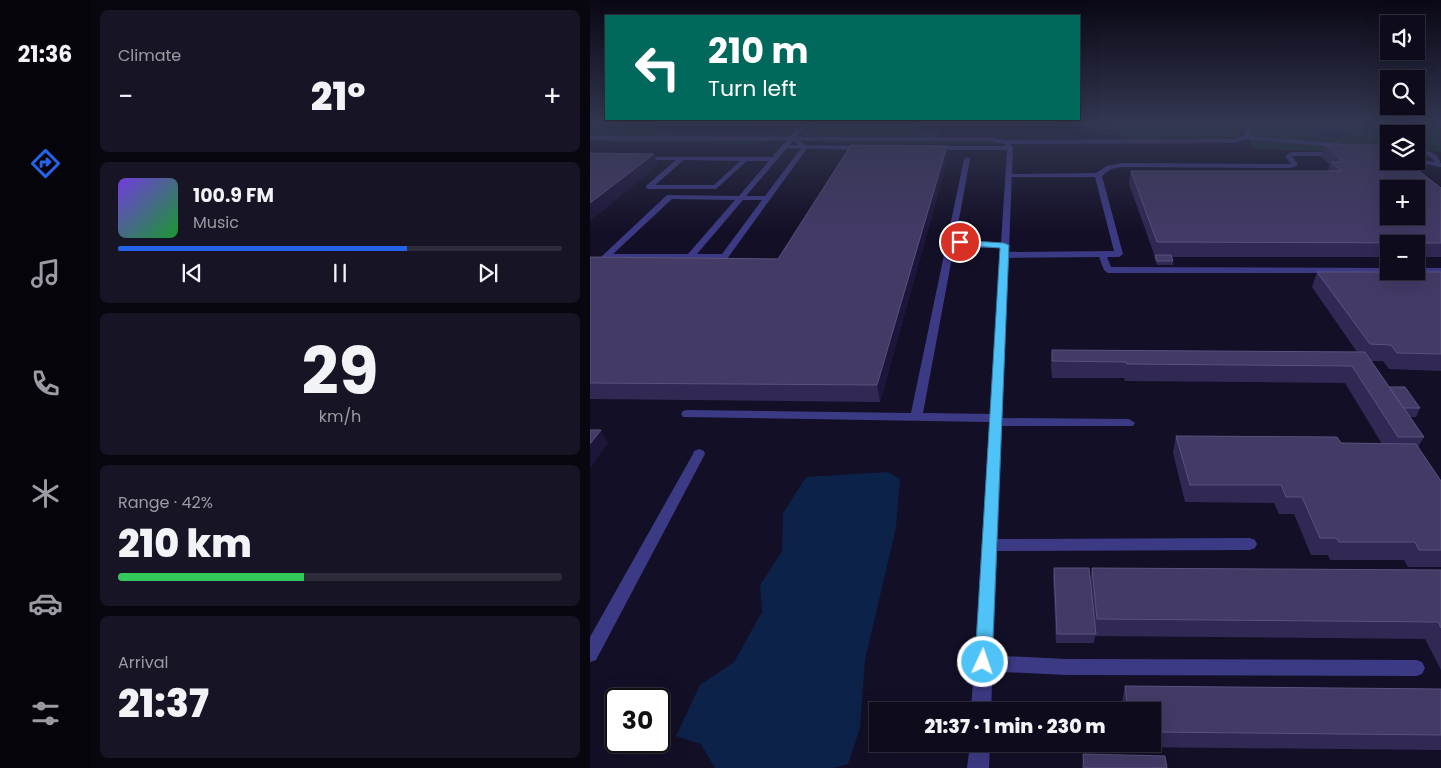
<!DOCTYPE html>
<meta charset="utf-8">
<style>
body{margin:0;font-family:Poppins,sans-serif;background:#171425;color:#f1f3f6;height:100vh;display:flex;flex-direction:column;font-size:19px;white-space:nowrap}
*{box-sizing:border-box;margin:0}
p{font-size:16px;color:#9b9ba3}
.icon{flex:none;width:28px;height:28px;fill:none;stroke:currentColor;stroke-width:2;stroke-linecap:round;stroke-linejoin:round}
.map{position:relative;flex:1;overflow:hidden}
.drawer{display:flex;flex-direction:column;gap:10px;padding:10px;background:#08060f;width:500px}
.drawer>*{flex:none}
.top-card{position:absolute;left:15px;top:15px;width:475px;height:105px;border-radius:0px;box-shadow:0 5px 20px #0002,0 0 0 1px #2e2b3b;background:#00695c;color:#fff;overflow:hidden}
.controls{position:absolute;left:790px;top:15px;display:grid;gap:10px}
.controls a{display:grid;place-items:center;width:45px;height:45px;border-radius:0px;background:#0e0b1c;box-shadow:0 5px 20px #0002,0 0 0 1px #2e2b3b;font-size:25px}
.speed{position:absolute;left:15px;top:688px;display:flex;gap:10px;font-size:25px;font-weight:700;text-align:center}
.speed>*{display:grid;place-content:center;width:65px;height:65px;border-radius:50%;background:#0e0b1c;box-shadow:0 5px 20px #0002,0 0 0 1px #2e2b3b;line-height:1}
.speed .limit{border:2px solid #111;border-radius:8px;background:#fff;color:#111}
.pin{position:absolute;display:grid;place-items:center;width:42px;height:42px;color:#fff;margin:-21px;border:2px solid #fff;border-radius:50%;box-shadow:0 1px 5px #0007}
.me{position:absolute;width:55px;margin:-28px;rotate:3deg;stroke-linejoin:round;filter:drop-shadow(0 0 4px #0008)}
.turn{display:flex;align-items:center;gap:18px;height:105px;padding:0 20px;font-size:22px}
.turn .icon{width:65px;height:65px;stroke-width:2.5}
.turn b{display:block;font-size:35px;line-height:42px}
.big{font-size:38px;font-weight:800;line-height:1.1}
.drawer .tile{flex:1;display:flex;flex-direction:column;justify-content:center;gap:8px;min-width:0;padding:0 18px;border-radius:8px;background:#171425}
.drawer .dial{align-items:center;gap:0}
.dial b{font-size:65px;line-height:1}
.song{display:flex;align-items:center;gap:15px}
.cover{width:60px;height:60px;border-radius:8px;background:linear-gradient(135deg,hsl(260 70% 55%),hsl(130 70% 35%))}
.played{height:5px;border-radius:2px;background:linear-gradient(90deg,#2563eb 65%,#2e2b3b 65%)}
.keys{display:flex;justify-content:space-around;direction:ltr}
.heat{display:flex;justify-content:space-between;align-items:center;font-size:28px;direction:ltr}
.charge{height:8px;border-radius:4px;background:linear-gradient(90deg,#34c759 42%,#2e2b3b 0)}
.trip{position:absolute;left:279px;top:702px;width:292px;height:50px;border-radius:0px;background:#0e0b1c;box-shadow:0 5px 20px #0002,0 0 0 1px #2e2b3b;font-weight:800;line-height:50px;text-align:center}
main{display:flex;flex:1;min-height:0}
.tab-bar{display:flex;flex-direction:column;width:90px;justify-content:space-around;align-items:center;background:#06040b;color:#9b9ba3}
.tab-bar .icon{width:35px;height:35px}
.tab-bar .on{color:#2563eb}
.tab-bar b{font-size:22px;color:#f1f3f6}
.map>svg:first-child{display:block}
.green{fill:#12302f}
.water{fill:#0c2248}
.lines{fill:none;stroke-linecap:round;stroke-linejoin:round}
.service{fill:#3d3a85;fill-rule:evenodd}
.minor{fill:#3d3a85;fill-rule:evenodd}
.wall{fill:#312854}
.shaded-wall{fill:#1d163a}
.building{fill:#433a66;stroke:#5a527e;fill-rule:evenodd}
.route{fill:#4fc3f7;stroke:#337fa1}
</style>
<main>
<nav class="tab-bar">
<b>21:36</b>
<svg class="icon on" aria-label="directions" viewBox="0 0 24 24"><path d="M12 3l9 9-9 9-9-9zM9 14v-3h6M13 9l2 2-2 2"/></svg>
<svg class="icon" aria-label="music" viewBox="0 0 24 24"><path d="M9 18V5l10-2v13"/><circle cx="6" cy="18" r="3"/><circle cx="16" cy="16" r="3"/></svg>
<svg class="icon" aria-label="phone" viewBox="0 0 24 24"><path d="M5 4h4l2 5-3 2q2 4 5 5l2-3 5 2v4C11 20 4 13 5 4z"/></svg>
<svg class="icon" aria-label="climate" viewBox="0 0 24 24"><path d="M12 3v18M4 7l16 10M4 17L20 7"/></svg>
<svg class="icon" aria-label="car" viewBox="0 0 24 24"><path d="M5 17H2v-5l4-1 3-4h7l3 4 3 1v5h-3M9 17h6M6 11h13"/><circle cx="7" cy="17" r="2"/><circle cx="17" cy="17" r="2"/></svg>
<svg class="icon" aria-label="filters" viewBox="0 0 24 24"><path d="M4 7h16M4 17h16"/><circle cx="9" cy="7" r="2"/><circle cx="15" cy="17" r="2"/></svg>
</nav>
<section class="drawer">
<div class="tile"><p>Climate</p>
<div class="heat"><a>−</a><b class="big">21°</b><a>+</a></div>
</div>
<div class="tile">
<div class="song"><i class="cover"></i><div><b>100.9 FM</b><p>Music</p></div></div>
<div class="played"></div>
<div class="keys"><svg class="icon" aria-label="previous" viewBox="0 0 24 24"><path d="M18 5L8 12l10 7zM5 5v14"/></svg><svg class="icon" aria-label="pause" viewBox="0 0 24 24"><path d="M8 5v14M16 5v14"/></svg><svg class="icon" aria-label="next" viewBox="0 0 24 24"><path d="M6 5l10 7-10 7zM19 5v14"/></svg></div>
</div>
<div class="tile dial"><b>29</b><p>km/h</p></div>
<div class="tile"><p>Range · 42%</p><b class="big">210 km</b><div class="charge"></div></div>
<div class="tile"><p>Arrival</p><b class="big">21:37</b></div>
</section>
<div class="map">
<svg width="851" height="768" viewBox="0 0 851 768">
<rect width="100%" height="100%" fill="#130f26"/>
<path class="green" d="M0 124H74L64 128 74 130 72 132 194 134 197 131H202L187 136H0Z
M219 124 328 127 331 124 328 132H336L338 130 352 132 351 135 346 137 213 135 212 133Z
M522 124H657L650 135 635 140H532L530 135 514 134 513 132 524 131Z
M664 124H720L722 133 747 139 774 124H851V152L831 149 840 157 826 155V134H799V153L664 149 659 139Z
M25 139 168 140 179 141 165 144 11 142Z
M238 140H393L409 144 227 143Z"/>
<path class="water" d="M720 124H774C753 140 747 140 722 133Z
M298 472 310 479 306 528 275 660 270 728 258 764 243 768H125L111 744 86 736 110 685 144 662 172 612 170 585 192 551 193 513 216 477Z"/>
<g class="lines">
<path class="service" d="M211 124H217L205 138 218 147 137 259 15 260 11 257 77 195 149 196 179 161H157L126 189H58L56 188V186L86 160H52L49 158 50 157H182ZM203 141 212 147 175 196H156ZM94 160 150 161 124 185H65ZM82 199 145 200 98 254H23ZM153 200H172L132 254H107Z
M657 124H663L660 136 757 144 760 146 757 148 655 139 644 143 416 144 413 142 416 140 643 139 654 135Z
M826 148C838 150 851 153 851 167L824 162 826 159 845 162 838 155 826 152Z
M701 152H747L750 154 747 156H702L708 165 701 168 532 167 521 169 512 176 533 254 529 257H517L521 267 799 268V271H803L802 273H518L514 270 509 257 414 258 410 255 414 252 524 251 505 177H419L416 175 417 174 506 173 517 166 532 163 701 164 695 156Z
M377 157 380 159 365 241C379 238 389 241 402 243 409 244 413 241 418 245L414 247 369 249 364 247 333 413 405 414 411 418 539 419 545 423 543 426H405L401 425 399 422 93 417 91 414 93 411 97 410 321 413 374 159Z
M826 268H851V274L823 273 822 271H826Z
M109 449 114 451 115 454 6 660 0 662V637L103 454 104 451Z
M660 538 665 540 667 544 665 548 660 550 399 551 394 549 392 545 394 541 399 539Z
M393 655 476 659 826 660 832 662 835 668 832 674 826 676 476 675 393 671 387 669 384 663 387 657Z"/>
<path class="minor" d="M0 136 399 137 418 141 423 147 401 711H381L417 150H340L337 148 340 146H416L414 144 399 141 0 140Z
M195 145 275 146 278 148 275 150 193 148 192 147Z
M847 163H851V167H847Z
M380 744H400L399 768H377Z"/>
</g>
<path class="wall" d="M226 124H329L328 127 227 126Z
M735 145 851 188V257H826V244H799V257H582L583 261V265H567L564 258 565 257 539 184 541 171H738L740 165 731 157Z
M357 146 358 158 290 402 0 399V257L188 259Z
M727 272H851V371L799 369 793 361H781L799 387 830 408 826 417H820L834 437 828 447 851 481V567H818L814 560H740L738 555H721L704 514H689L684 503 595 502 583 453 586 436 751 443 792 444 755 383 535 381 534 378H462L461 366 462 350 767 352 722 287Z
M464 568 500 579 502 568 851 570V670L835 639 505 636 504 643H466L463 577Z
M535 686 851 689V750L537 747V744H562V711H533L532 702Z
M493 754 577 768H492Z"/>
<path class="shaded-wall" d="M357 146 358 158 290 402 287 385Z
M64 154 68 166 0 221V203Z
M11 430 18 443 0 468V444Z"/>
<path class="building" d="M261 145 357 146 287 385 0 383V257L188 259Z
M735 145H794L799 148V161H816L851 188V243L567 242 541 171H751L741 162H753ZM799 189H826V216H799Z
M0 153 64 154 0 203Z
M565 255H581L583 261H567Z
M727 272H851V354L807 353 801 345 780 344Z
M462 350 775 352 834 437H808L762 366 537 364 536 362 462 361Z
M799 387H815L830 408H813Z
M0 430H11L0 444Z
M586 436 747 437 751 443 826 444 851 481V550H829L825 542H749L746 538H730L712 497H696L691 485H600Z
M464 568H499L506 634H467Z
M502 568 851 570V628L848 622 507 619Z
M535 686 851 689V735L562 732V711H538Z
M493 754 575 756 577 768H494Z"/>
<linearGradient id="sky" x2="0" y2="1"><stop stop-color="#0a0815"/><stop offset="0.53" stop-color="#333752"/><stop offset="1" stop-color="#333752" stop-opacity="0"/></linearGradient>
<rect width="851" height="232" fill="url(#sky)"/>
<path class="route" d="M367 240 414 243 419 245 402 662 400 668 393 671 387 668 385 662 410 248 370 245 366 242Z"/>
</svg>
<div class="controls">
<a><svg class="icon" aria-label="sound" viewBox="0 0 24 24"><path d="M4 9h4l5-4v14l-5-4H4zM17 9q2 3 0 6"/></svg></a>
<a><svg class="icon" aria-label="search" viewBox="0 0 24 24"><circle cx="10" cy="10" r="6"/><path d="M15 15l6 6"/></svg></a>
<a><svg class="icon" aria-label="layers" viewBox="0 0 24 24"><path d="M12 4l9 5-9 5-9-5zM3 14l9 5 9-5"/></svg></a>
<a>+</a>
<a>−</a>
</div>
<div class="speed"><div class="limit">30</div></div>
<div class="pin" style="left:370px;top:242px;background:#d93025"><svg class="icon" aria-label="arrive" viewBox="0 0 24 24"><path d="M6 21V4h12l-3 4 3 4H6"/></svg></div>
<svg class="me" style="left:393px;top:662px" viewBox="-20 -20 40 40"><circle r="17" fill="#4fc3f7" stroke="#fff" stroke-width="3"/><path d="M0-11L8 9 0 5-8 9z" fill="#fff"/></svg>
<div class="trip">21:37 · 1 min · 230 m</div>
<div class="top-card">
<div class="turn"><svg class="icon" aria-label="left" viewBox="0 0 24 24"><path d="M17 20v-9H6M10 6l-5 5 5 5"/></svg><div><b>210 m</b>Turn left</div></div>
</div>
</div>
</main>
